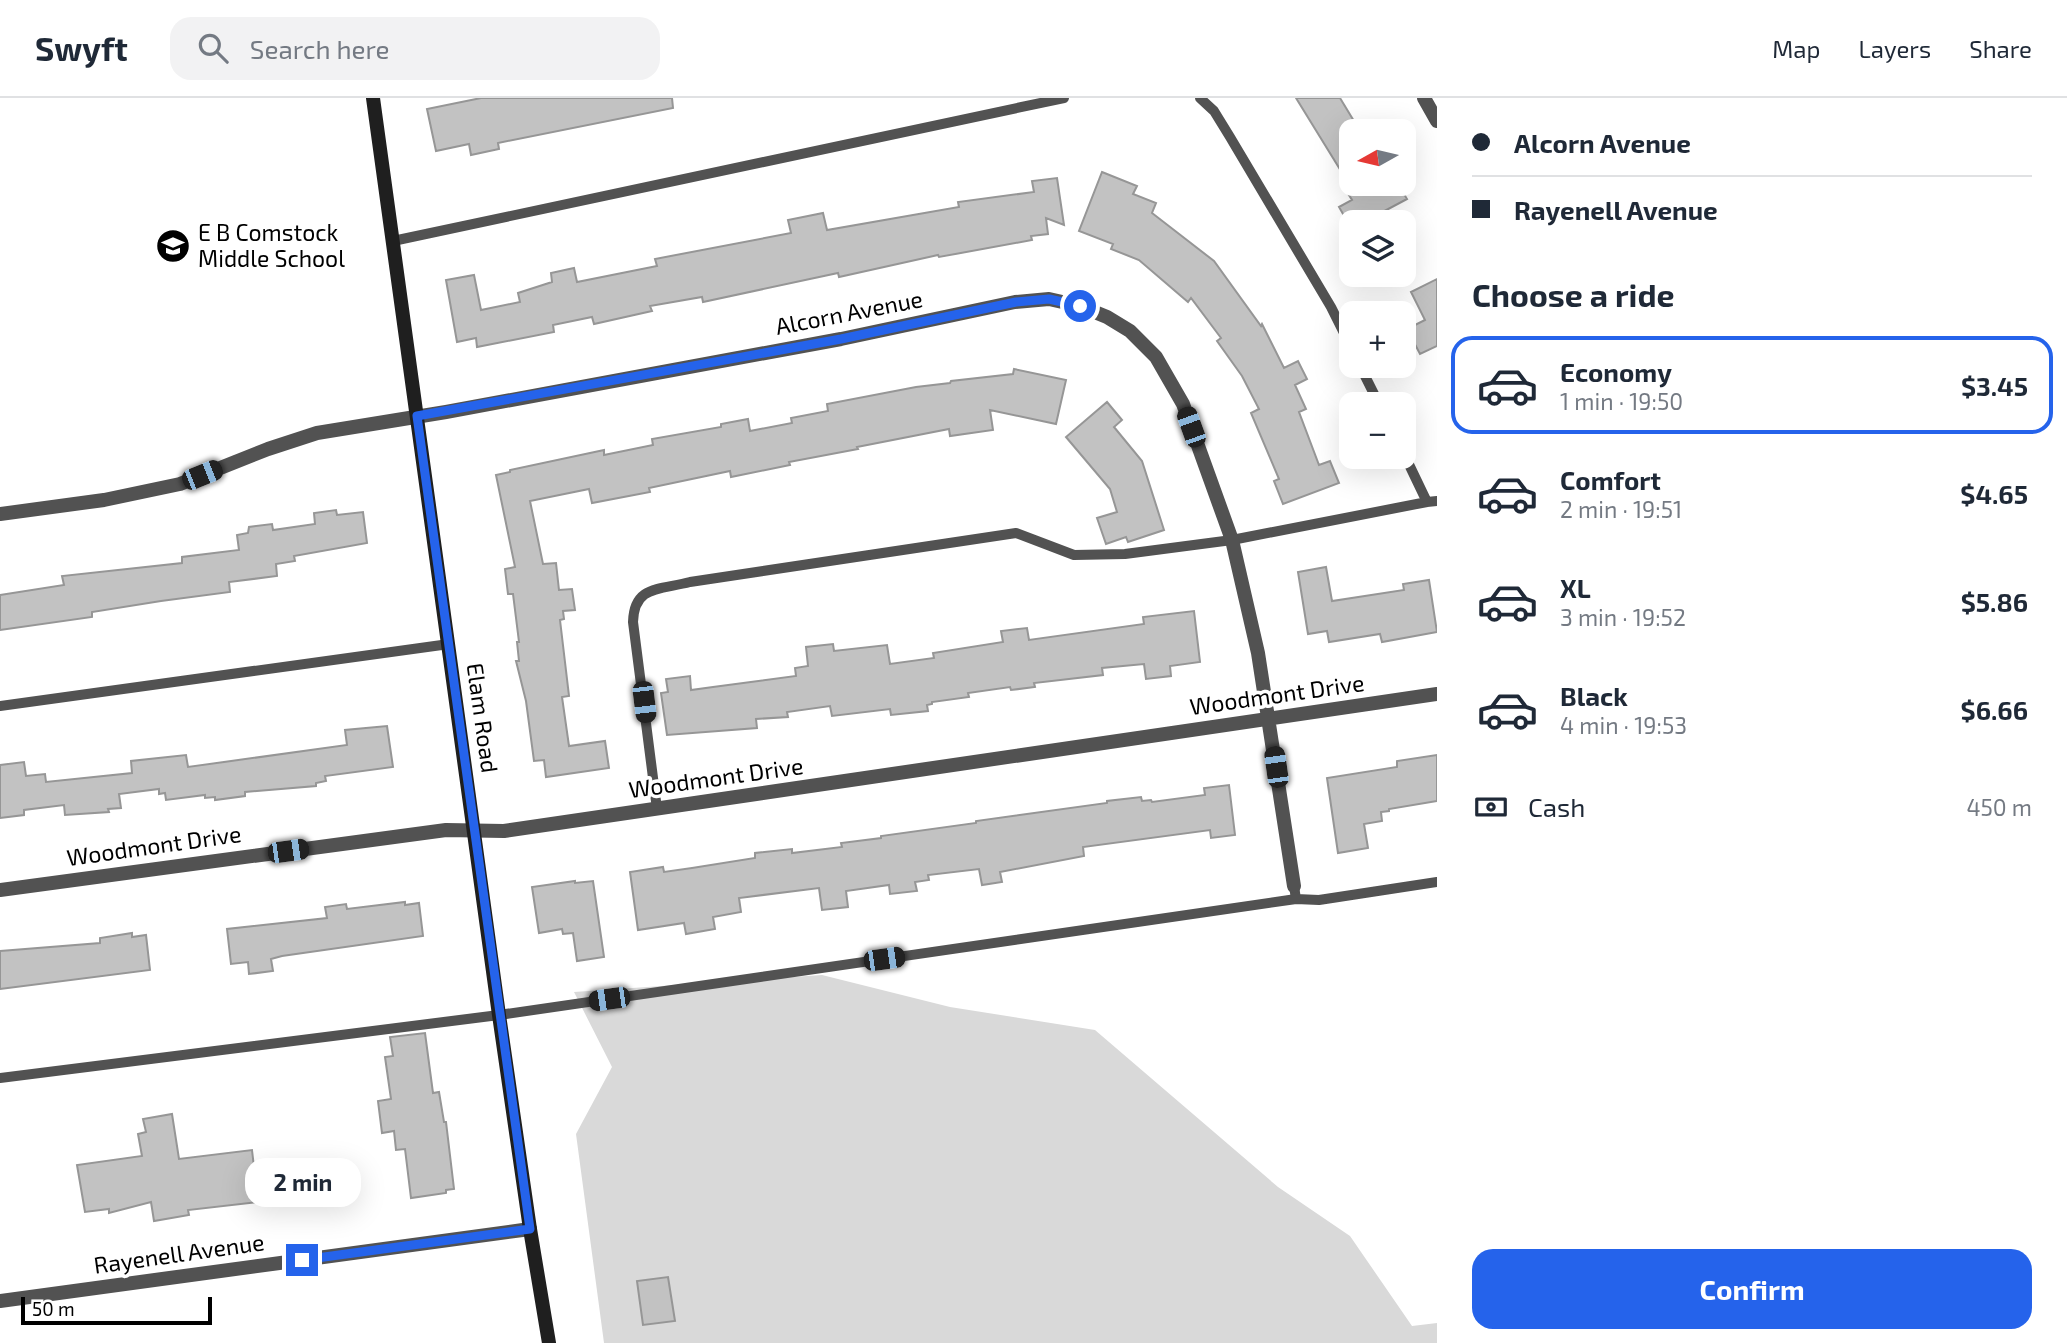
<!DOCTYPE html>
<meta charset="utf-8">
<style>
body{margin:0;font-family:"Exo 2",sans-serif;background:#f2f2f3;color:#1f2937;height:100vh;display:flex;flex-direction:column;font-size:26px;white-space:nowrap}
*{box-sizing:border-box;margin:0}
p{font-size:23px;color:#747a83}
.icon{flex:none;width:38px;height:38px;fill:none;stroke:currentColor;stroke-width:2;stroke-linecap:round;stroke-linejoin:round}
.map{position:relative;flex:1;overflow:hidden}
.details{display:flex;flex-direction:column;background:#fff;width:630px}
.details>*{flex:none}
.banner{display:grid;align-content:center;height:154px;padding:0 35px;background:#fff}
.needle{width:46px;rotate:262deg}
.fabs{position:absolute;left:1339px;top:21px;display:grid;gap:14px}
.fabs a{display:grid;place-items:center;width:77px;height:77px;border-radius:14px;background:#fff;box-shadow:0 7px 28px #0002;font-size:35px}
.scale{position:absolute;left:21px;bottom:18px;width:191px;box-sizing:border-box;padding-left:7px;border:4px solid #000;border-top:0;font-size:19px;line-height:24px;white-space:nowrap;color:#000;-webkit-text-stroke:5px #fff;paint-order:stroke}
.end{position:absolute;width:32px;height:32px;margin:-16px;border:9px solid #2563eb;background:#fff;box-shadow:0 0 0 4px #fff}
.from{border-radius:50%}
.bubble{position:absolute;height:49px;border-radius:21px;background:#fff;box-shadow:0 7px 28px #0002;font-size:23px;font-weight:700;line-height:49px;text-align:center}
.car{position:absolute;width:21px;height:42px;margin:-21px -10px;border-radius:9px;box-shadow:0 0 5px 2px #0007;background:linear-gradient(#222 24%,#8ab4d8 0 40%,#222 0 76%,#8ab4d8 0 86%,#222 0)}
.banner b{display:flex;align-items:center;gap:24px;height:66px;font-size:26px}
.banner b+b{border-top:2px solid #e0e1e3}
.banner i{width:18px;height:18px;background:#1f2937}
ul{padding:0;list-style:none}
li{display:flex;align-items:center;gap:21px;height:98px;margin:0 14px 10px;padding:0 21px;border:4px solid transparent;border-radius:21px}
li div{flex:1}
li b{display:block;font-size:26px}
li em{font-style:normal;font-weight:700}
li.on{border-color:#2563eb}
li>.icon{width:63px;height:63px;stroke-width:1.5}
h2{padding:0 35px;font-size:32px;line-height:84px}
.pay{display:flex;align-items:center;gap:18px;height:77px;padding:0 35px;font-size:26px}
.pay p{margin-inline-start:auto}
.primary-button{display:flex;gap:14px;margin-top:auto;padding:14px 35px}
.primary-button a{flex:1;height:80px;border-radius:21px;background:#2563eb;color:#fff;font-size:28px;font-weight:700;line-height:80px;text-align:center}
header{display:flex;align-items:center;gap:42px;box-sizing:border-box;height:98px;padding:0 35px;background:#fff;border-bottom:2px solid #e0e1e3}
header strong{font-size:33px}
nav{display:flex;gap:38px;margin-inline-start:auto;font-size:24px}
.search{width:490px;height:63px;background:#f2f2f3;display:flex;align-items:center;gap:18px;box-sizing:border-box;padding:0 24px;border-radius:21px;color:#747a83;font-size:26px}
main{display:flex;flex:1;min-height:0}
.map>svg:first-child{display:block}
.green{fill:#d9d9d9}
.building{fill:#c2c2c2;stroke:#969696;stroke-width:2}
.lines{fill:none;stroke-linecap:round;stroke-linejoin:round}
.lane{stroke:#525252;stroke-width:10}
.street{stroke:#525252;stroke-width:14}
.secondary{stroke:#1f1f1f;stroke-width:14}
.route{stroke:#2563eb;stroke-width:9}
.labels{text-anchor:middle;stroke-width:7;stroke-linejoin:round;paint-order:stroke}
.poi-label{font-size:23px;fill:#000;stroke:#fff;text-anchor:start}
.street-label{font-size:23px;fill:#000;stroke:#fff}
</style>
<header>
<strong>Swyft</strong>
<div class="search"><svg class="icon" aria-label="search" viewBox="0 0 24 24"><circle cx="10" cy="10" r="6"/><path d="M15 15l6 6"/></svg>Search here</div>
<nav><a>Map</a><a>Layers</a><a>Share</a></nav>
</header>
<main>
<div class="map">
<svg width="1437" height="1245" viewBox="0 0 1437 1245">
<rect width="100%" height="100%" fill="#fff"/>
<path class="green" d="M822 877 950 909 1095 932 1278 1089 1350 1138 1412 1228 1437 1225V1245H604L576 1036 612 969 574 894Z"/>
<path class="building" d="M481 0H672L673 10 498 45 499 51 471 57 469 46 436 53 427 11Z
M1296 0H1340L1360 33H1351V86H1398L1407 101 1364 124H1351V130L1339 109 1352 102 1342 86H1349Z
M1102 74 1137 88 1133 96 1156 105 1152 115 1214 163 1261 228 1262 226 1284 270 1298 263 1307 281 1295 287 1306 311 1299 314 1319 367 1330 363 1339 385 1283 406 1274 383 1279 381 1251 315 1259 311 1242 278 1217 243 1221 240 1191 200 1188 204 1139 162 1111 151 1113 146 1079 133Z
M1057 80 1064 127 1046 120 1048 136 1031 138 1032 142 939 159 938 157 839 179 838 175 703 204 702 199 650 208 652 213 594 226 592 219 553 227 554 234 477 249 476 240 457 244 446 182 474 177 481 212 520 204 518 195 552 184 551 175 574 170 577 184 657 168 655 161 791 135 788 122 823 115 827 132 959 109 958 104 1034 94 1032 83Z
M1437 181V248L1420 256 1407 231 1425 222 1411 194Z
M1014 271 1066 282 1056 326 990 312 993 332 950 338 949 331 857 349 858 351 789 364 790 367 731 379 730 373 649 390 650 394 592 405 589 391 530 403 543 466 556 465 559 492 572 491 575 512 563 513 564 521 560 522 569 598 562 599 569 648 605 643 609 670 546 679 544 662 534 663 526 603 516 563H519L517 544H519L513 496H508L505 471 515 469 496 377 510 374V372L604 352V357L653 347 652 341 721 329V326L748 321 750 333 792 325 791 320 828 313 827 306 916 289 950 285 951 283 1013 276Z
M1107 304 1122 322 1114 329 1142 363 1164 432 1128 444 1126 439 1106 446 1097 420 1117 414 1110 391 1066 339Z
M336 412 337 417 363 414 367 445 294 458 295 463 276 466 277 478 229 484 230 494 161 503 92 514V519L0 532V497L64 487 62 478 182 465V459L239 452 237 437 248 435 249 429 272 426 273 432 315 426 314 415Z
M1326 469 1332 503 1404 492 1403 486 1429 482 1437 534 1382 544 1380 536 1329 544 1327 533 1308 536 1298 474Z
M1194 513 1200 564 1170 568 1171 578 1146 581 1144 566 1102 570 1103 577 1034 585 1035 589 1011 592 1010 589 968 595 969 599 932 604V606L927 607 928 613 891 617 890 611 832 618 830 608 787 614 788 619 756 621 757 630 667 637 661 595 668 594 666 581 690 578 691 592 713 589 796 578 795 570 808 568 806 549 833 546 834 553 887 547 890 566 934 560 933 555 1003 544 1001 533 1027 530 1029 542 1144 526 1143 519Z
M387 628 393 669 325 678 326 683 316 685V688L245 694V698L215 702V699L205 700V697L166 702 165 695 159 696V691L119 696 121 710 108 711 109 714 65 717 64 707 24 712V717L0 720V667L24 664 26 678 45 676 46 684 132 675 131 663 186 657 188 669 347 647 345 632Z
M1437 657V703L1389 711V713L1381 714 1382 723 1364 726 1368 750 1338 755 1327 680 1397 669V663Z
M1229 687 1235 737 1211 740 1210 732 1083 749 1084 758 1000 774 1002 784 982 787 979 771 928 777 929 782 915 784 917 793 890 796 889 787 846 793 848 809 822 812 819 790 739 800 741 814 713 819 715 831 686 836 684 825 638 832 630 774 663 769 664 774 692 770 755 760V755L792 751V755L842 749 841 745 881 740V738L976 725V723L1107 705V703L1141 699 1142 703 1151 702 1152 704 1205 697 1204 690Z
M575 783V785L593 783 604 859 577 863 573 835 563 836 562 831 539 835 532 789Z
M405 804V807L419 805 423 838 282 858 271 861 273 873 249 876 248 864 231 866 227 831 327 820 325 809 346 806 347 811Z
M132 835V839L146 837 150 872 0 891V853L100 845V840Z
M425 935 433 995 439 994 444 1024H446L454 1091 446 1092V1095L411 1100 405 1051 396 1052 394 1033 382 1035 378 1003 391 1001 385 959 393 958 390 939Z
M172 1016 179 1061 252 1052 258 1104 188 1112 189 1117 154 1123 151 1104 109 1115V1111L85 1114 77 1067 142 1058 138 1036 146 1034 143 1021Z
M668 1179 675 1223 643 1227 637 1183Z"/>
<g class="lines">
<path class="lane" d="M1200 0 1214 13 1230 39 1331 209 1351 249
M393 143 1064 0
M1360 268 1379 306
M1404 356 1427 404 1437 403
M0 608 449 546
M657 711 633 524C634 487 660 492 690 484L1016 435 1074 457 1125 456 1232 442 1427 404
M1296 801 1319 802 1437 784
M0 980 499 917 1296 801 1294 788"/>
<path class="street" d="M1424 0 1437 23
M0 416 104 402 180 386 268 351 317 335 446 314 841 241 1015 204 1049 201 1080 208 1107 219 1130 233 1156 259 1183 306 1232 442 1258 555 1294 788
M0 792 446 732 504 733 1437 596
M0 1203 530 1131"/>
<path class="secondary" d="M373 0 499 917 530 1131 549 1245"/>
</g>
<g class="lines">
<path class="route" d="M302 1162 530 1131 417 318 841 241 1016 204 1049 201 1080 208"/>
</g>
<defs>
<g id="school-disc" transform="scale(1.75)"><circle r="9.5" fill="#000" stroke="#fff"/><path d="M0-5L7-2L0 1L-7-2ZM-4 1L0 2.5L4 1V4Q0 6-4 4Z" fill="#fff"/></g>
</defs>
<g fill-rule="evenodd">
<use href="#school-disc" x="173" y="148"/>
</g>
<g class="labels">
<g class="poi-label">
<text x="198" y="143">E B Comstock<tspan x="198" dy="26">Middle School</tspan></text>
</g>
<g class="street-label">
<text transform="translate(849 215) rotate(-11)" y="8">Alcorn Avenue</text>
<text transform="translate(1277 597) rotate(-8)" y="8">Woodmont Drive</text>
<text transform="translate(482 620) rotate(82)" y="8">Elam Road</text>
<text transform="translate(716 680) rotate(-8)" y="8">Woodmont Drive</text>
<text transform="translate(154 748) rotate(-8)" y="8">Woodmont Drive</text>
<text transform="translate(179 1156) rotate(-8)" y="8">Rayenell Avenue</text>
</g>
</g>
</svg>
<div class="fabs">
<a><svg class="needle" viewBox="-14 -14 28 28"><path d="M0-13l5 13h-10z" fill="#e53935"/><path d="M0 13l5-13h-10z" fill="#747a83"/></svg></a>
<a><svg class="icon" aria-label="layers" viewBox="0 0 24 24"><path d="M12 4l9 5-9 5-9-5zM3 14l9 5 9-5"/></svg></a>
<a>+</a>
<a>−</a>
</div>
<div class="scale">50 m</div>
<i class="end from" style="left:1080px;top:208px"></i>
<i class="end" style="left:302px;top:1162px"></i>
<div class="bubble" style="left:245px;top:1060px;width:116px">2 min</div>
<i class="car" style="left:1191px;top:329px;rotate:340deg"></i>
<i class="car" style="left:202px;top:377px;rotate:68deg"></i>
<i class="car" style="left:644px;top:604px;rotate:173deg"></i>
<i class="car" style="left:1276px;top:669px;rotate:352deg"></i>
<i class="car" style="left:288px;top:753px;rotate:82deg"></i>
<i class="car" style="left:884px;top:861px;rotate:82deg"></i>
<i class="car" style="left:609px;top:901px;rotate:262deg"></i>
</div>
<section class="details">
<div class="banner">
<b><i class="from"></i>Alcorn Avenue</b>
<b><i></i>Rayenell Avenue</b>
</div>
<h2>Choose a ride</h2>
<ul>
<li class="on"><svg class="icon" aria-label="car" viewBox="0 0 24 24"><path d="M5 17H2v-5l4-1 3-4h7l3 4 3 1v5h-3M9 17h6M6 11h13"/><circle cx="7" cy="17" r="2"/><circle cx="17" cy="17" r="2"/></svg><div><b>Economy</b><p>1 min · 19:50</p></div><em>$3.45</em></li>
<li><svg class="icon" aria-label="car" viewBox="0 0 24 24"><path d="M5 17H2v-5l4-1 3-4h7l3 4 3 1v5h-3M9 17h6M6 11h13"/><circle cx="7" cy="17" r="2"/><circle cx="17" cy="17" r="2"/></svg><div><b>Comfort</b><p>2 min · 19:51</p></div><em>$4.65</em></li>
<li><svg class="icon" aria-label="car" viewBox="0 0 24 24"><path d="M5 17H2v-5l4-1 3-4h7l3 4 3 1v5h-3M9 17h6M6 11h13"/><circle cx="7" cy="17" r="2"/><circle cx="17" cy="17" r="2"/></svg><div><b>XL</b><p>3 min · 19:52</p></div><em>$5.86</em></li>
<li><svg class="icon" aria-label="car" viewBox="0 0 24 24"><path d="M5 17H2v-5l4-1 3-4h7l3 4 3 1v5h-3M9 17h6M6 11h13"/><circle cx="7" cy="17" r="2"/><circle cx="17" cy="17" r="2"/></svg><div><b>Black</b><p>4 min · 19:53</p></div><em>$6.66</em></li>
</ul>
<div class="pay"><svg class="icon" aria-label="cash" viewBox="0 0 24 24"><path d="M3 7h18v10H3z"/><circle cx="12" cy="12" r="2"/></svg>Cash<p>450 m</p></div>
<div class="primary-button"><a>Confirm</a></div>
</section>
</main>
